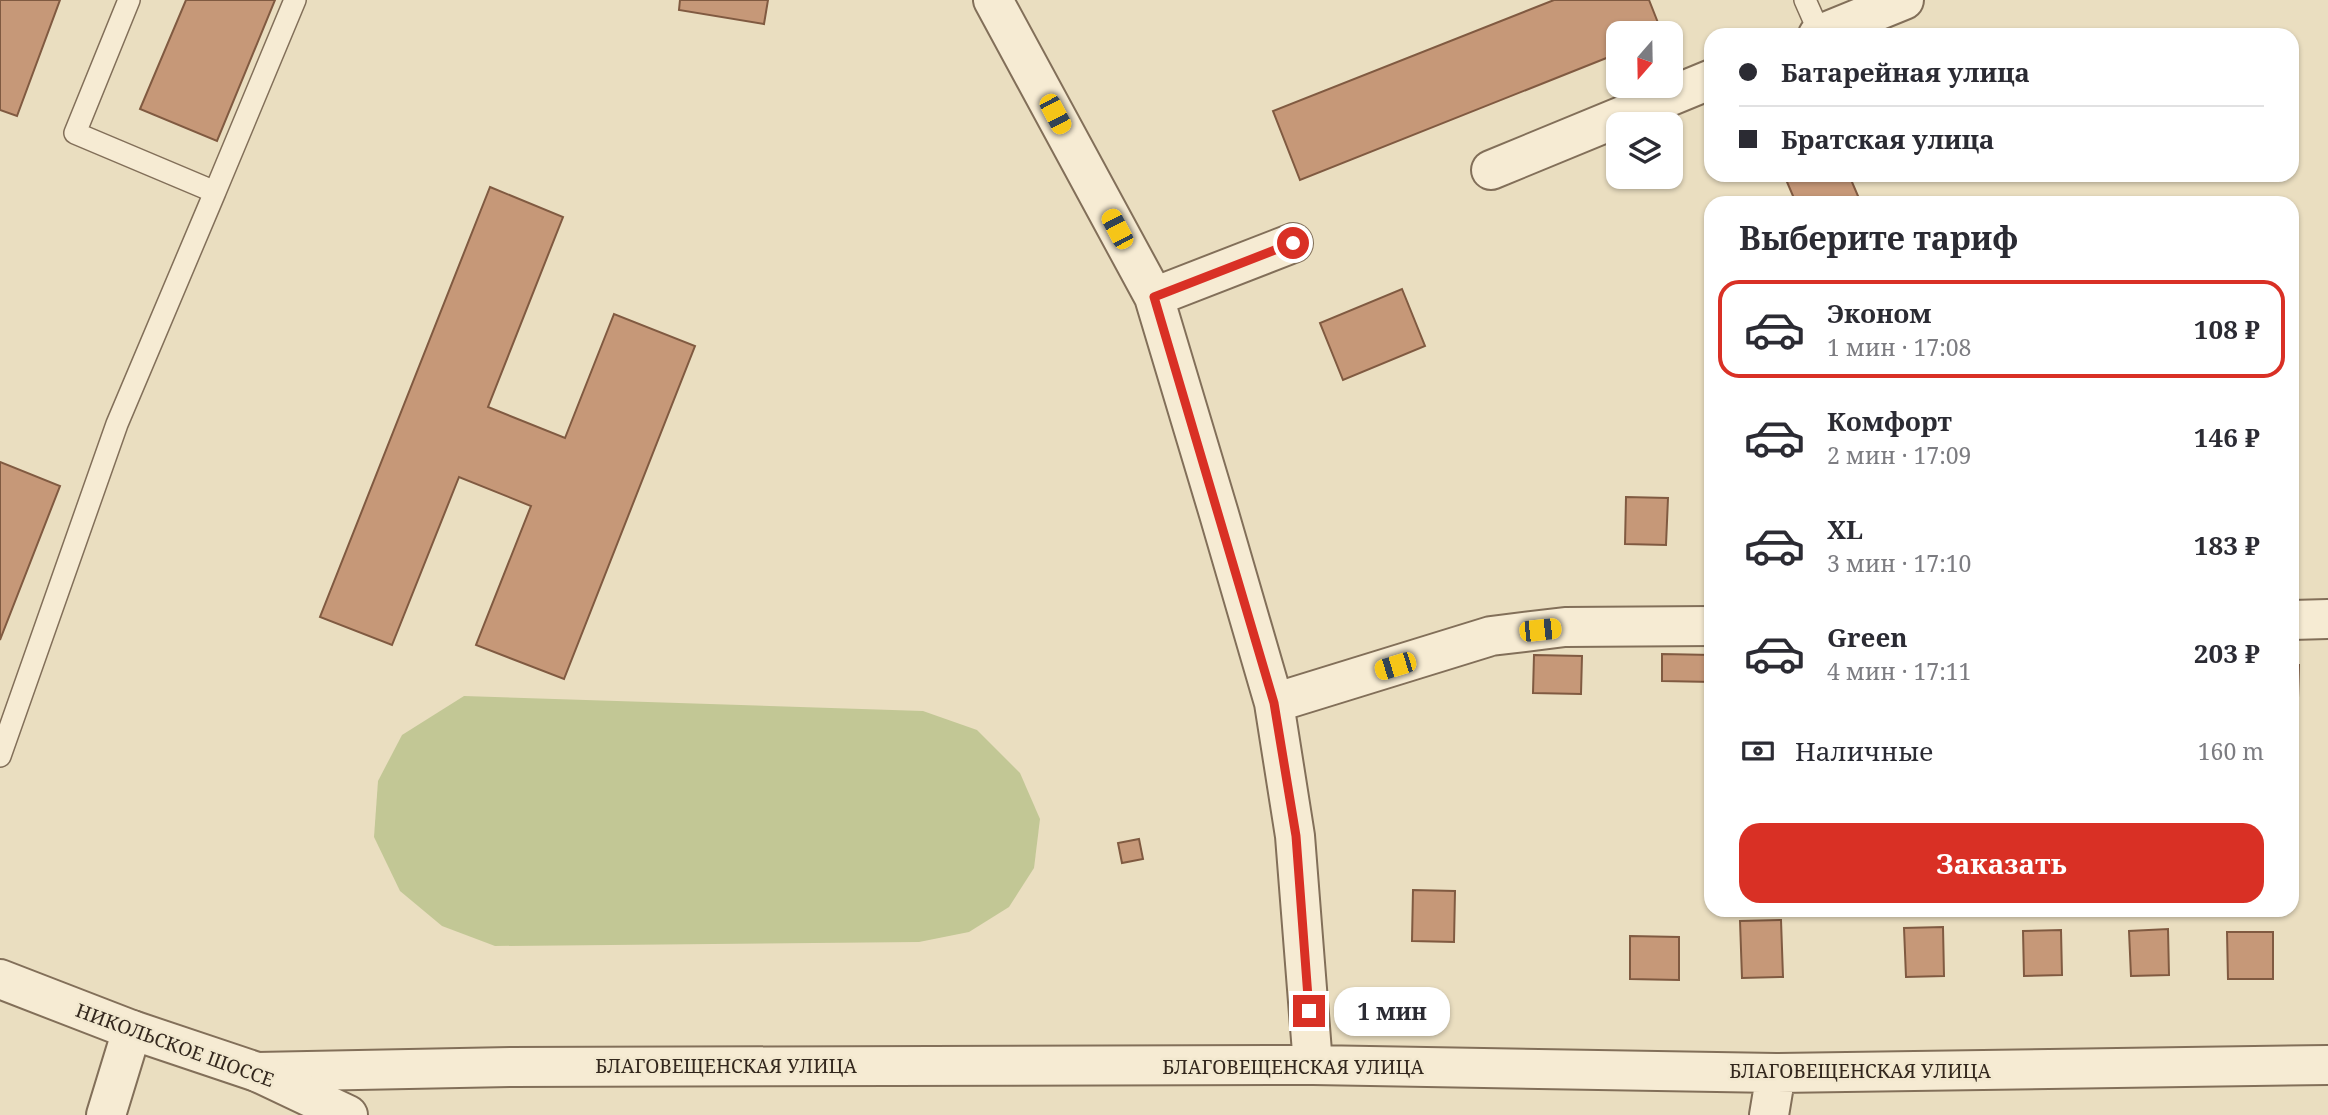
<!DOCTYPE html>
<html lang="ru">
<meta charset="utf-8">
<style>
body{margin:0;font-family:"Noto Serif",serif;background:#f7f7f7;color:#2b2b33;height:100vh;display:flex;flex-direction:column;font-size:26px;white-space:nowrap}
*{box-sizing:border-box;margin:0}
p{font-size:23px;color:#7c7c81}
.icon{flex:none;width:38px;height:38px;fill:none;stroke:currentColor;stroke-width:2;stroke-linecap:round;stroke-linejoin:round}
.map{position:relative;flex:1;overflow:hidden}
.panel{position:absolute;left:1704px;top:196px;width:595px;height:721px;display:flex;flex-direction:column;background:#fff;border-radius:21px;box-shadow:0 2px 5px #0004}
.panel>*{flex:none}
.guide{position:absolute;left:1704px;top:28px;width:595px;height:154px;border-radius:21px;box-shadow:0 2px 5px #0004;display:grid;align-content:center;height:154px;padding:0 35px;background:#fff}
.needle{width:46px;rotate:200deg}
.fabs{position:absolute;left:1606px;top:21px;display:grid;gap:14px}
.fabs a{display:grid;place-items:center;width:77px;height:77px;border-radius:14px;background:#fff;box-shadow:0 2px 5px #0004;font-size:35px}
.end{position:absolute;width:32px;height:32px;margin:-16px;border:9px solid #d93025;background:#fff;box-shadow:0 0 0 4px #fff}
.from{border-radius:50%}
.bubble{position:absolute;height:49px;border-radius:21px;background:#fff;box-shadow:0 2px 5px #0004;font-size:23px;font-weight:700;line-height:49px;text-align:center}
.car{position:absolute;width:21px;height:42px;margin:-21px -10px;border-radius:9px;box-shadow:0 0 5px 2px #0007;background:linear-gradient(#f5c518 24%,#345 0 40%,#f5c518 0 76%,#345 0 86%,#f5c518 0)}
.guide b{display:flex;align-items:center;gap:24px;height:66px;font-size:26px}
.guide b+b{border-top:2px solid #e1e1e2}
.guide i{width:18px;height:18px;background:#2b2b33}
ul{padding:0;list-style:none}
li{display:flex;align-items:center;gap:21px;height:98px;margin:0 14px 10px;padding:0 21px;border:4px solid transparent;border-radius:21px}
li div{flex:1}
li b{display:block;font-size:26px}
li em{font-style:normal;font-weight:700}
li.on{border-color:#d93025}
li>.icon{width:63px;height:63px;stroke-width:1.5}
h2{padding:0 35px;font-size:32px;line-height:84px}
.pay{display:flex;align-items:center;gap:18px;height:77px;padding:0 35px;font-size:26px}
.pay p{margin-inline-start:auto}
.action{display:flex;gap:14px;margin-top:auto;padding:14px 35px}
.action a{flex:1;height:80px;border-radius:21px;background:#d93025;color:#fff;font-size:28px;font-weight:700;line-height:80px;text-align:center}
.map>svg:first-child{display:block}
.green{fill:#c2c795}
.building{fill:#c69878;stroke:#805a41;stroke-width:2}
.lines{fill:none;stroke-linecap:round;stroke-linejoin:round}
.service-casing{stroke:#826f59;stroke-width:24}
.minor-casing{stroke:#826f59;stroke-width:42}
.tertiary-casing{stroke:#826f59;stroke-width:42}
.service{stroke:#f6ebd3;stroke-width:21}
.minor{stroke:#f6ebd3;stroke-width:38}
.tertiary{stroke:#f6ebd3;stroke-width:38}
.route{stroke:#d93025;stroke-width:9}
.labels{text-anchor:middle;stroke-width:5;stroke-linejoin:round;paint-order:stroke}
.street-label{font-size:19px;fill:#33271d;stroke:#f2e8cf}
</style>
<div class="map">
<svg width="2328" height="1115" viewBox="0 0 2328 1115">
<rect width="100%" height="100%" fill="#eadec0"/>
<path class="green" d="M464 696 923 711 977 730 1020 773 1040 819 1034 868 1009 907 969 932 919 942 495 946 442 926 400 891 374 837 378 781 402 735Z"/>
<path class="building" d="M0 0H60L17 116 0 110Z
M186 0H275L217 141 140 109Z
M680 0H768L764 24 679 10Z
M1554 0H1649L1662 33H1619V53L1300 180 1273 111Z
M1784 175H1849L1861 203H1796Z
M490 187 563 217 488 407 565 438 614 314 695 346 564 679 476 645 531 506 459 477 392 645 320 617Z
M1402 289 1425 346 1343 380 1320 323Z
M0 462 60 486 0 640Z
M1626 497 1668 498 1666 545 1625 544Z
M1662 654 1712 655V682L1662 681Z
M1534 655 1582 656 1581 694 1533 693Z
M2292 665H2299L2298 698H2292Z
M1139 839 1143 859 1122 863 1118 843Z
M1413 890 1455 891 1454 942 1412 941Z
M1781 920 1783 977 1742 978 1740 921Z
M1943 927 1944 976 1906 977 1904 928Z
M2168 929 2169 975 2131 976 2129 931Z
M2061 930 2062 975 2024 976 2023 931Z
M2227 932H2273V979H2228Z
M1630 936 1679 937V980L1630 979Z"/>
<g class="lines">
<g class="service-casing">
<path id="service" d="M1805 0 1820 34
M215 192 295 0
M0 756 117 424 215 192 75 133 129 0"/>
</g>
<g class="minor-casing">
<path id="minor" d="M993 0 1154 297 1219 514 1274 703 1295 836 1313 1065
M1818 35 1904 0
M1491 170 1712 79
M1154 297 1293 243
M2292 620 2328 619
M1274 703 1491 636 1565 627 1712 626
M257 1072 511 1067 1313 1065 1776 1073 2328 1065
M106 1115 132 1030
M1769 1115 1776 1073"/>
</g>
<g class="tertiary-casing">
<path id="tertiary" d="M0 979 132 1030 257 1072 348 1115"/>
</g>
<use href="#service" class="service"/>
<use href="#minor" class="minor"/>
<use href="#tertiary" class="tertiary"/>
</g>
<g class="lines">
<path class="route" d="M1293 243 1154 297 1274 703 1296 836 1309 1011"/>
</g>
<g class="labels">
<g class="street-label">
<text transform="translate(175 1045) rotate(20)" y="7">НИКОЛЬСКОЕ ШОССЕ</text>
<text x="726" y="1073">БЛАГОВЕЩЕНСКАЯ УЛИЦА</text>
<text x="1293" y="1074">БЛАГОВЕЩЕНСКАЯ УЛИЦА</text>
<text x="1860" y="1078">БЛАГОВЕЩЕНСКАЯ УЛИЦА</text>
</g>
</g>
</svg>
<div class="fabs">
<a><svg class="needle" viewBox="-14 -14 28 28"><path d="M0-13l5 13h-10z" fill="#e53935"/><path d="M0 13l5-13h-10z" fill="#7c7c81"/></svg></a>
<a><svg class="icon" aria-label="layers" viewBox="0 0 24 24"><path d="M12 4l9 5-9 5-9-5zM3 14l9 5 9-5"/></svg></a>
</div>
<i class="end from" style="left:1293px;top:243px"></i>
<i class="end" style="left:1309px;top:1011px"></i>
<div class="bubble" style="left:1334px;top:987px;width:116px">1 мин</div>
<i class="car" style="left:1055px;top:114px;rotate:152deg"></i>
<i class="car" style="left:1117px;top:229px;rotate:332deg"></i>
<i class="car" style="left:1540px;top:630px;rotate:84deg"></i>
<i class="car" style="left:1395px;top:666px;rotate:253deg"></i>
<div class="guide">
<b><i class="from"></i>Батарейная улица</b>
<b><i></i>Братская улица</b>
</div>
<section class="panel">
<h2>Выберите тариф</h2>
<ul>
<li class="on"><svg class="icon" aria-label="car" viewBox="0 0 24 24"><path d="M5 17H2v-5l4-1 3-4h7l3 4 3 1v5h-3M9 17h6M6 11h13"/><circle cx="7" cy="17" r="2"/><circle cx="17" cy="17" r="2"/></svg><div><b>Эконом</b><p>1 мин · 17:08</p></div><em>108 ₽</em></li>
<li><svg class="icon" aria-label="car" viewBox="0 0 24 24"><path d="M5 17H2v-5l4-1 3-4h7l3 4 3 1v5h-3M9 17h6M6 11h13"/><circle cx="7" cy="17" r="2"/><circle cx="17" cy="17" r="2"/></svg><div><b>Комфорт</b><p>2 мин · 17:09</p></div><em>146 ₽</em></li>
<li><svg class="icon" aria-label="car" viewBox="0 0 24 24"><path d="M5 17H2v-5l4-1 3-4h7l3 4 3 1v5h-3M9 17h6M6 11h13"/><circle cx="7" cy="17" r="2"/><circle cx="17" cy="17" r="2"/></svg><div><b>XL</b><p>3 мин · 17:10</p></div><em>183 ₽</em></li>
<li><svg class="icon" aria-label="car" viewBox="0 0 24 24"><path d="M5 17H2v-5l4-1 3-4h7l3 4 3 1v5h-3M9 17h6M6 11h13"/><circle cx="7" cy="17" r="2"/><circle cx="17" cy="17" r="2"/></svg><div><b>Green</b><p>4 мин · 17:11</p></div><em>203 ₽</em></li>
</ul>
<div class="pay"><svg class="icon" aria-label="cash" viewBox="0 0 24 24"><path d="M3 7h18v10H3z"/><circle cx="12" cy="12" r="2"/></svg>Наличные<p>160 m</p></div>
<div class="action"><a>Заказать</a></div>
</section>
</div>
